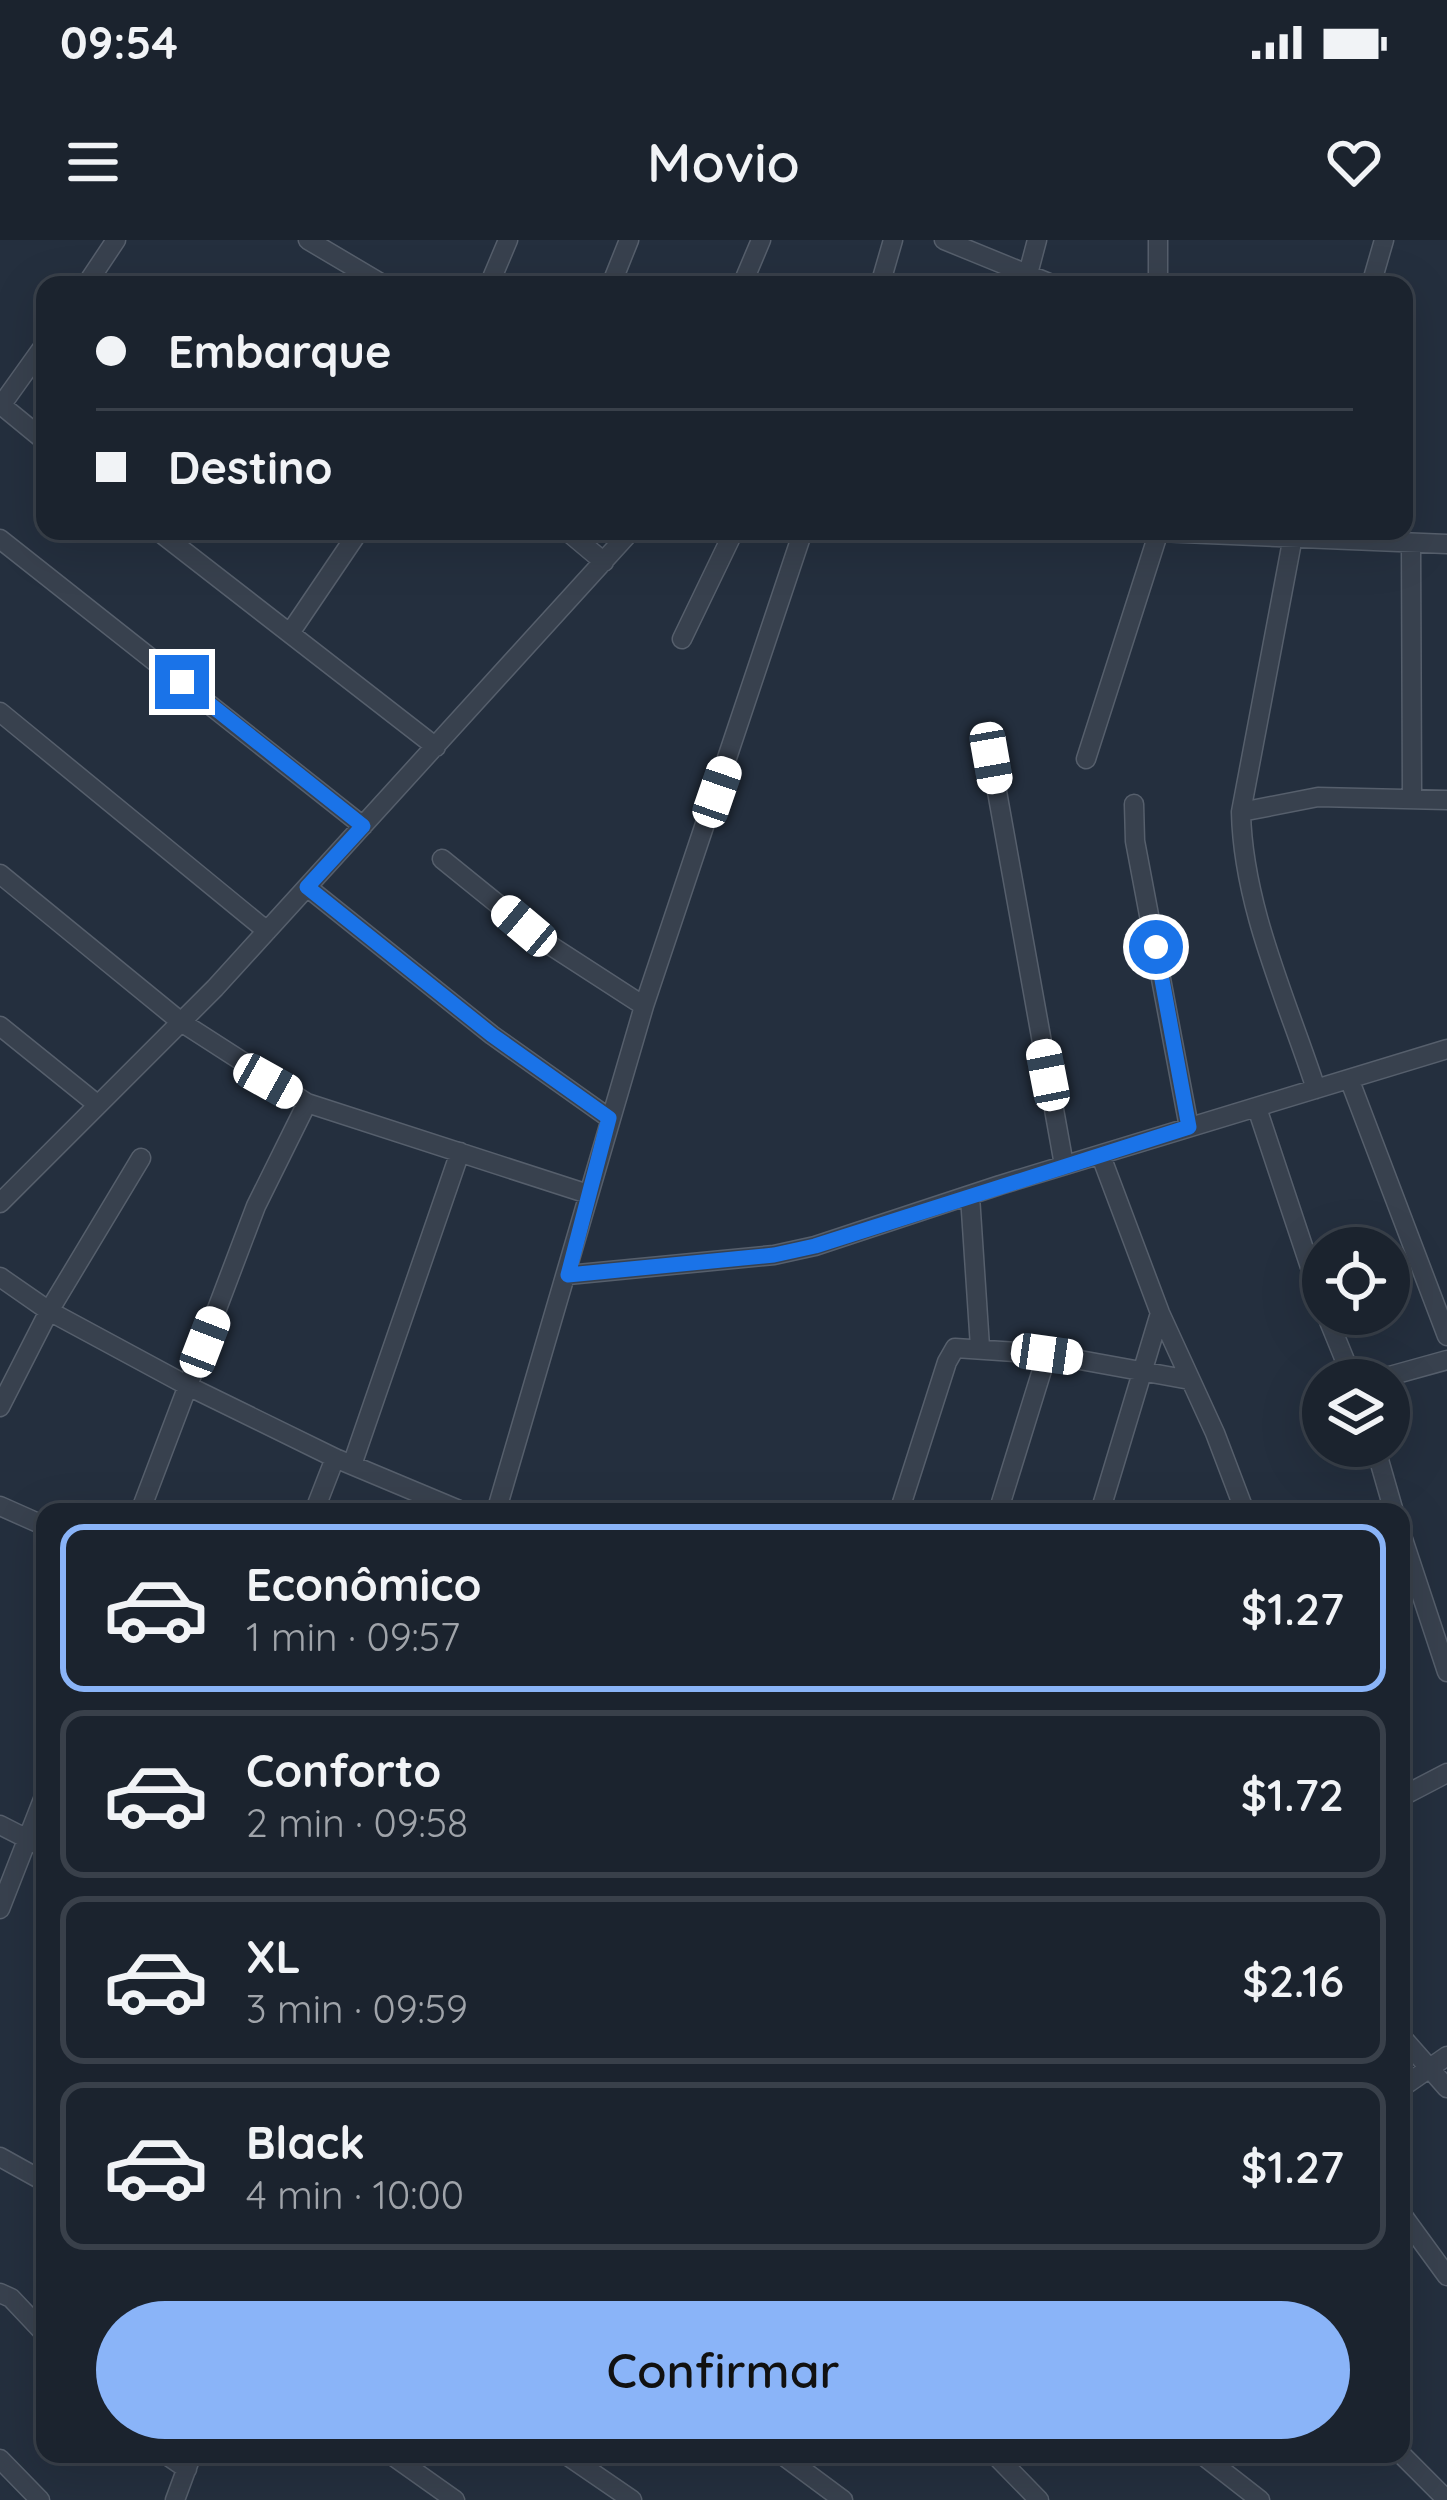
<!DOCTYPE html>
<html lang="pt">
<meta charset="utf-8">
<style>
body{margin:0;font-family:Quicksand,sans-serif;background:#282f3a;color:#f1f3f6;height:100vh;display:flex;flex-direction:column;font-size:45px;white-space:nowrap}
*{box-sizing:border-box;margin:0}
p{font-size:39px;color:#a0a4aa}
.icon{flex:none;width:66px;height:66px;fill:none;stroke:currentColor;stroke-width:2;stroke-linecap:round;stroke-linejoin:round}
.map{position:relative;flex:1;overflow:hidden}
.side{position:absolute;left:36px;top:1263px;width:1374px;height:960px;display:flex;flex-direction:column;background:#1b232e;border-radius:24px;box-shadow:0 12px 48px #0002,0 0 0 3px #39404a}
.side>*{flex:none}
.banner{position:absolute;left:36px;top:36px;width:1377px;height:264px;border-radius:24px;box-shadow:0 12px 48px #0002,0 0 0 3px #39404a;display:grid;align-content:center;height:264px;padding:0 60px;background:#1b232e}
.controls{position:absolute;left:1302px;top:987px;display:grid;gap:24px}
.controls a{display:grid;place-items:center;width:108px;height:108px;border-radius:50%;background:#1b232e;box-shadow:0 12px 48px #0002,0 0 0 3px #39404a;font-size:60px}
.end{position:absolute;width:54px;height:54px;margin:-27px;border:15px solid #1a73e8;background:#fff;box-shadow:0 0 0 6px #fff}
.from{border-radius:50%}
.car{position:absolute;width:36px;height:72px;margin:-36px -18px;border-radius:15px;box-shadow:0 0 9px 3px #0007;background:linear-gradient(#fff 24%,#345 0 40%,#fff 0 76%,#345 0 86%,#fff 0)}
.banner b{display:flex;align-items:center;gap:42px;height:114px;font-size:45px}
.banner b+b{border-top:3px solid #39404a}
.banner i{width:30px;height:30px;background:#f1f3f6}
ul{padding:21px 0 0;list-style:none}
li{display:flex;align-items:center;gap:36px;height:168px;margin:0 24px 18px;padding:0 36px;border:6px solid #39404a;border-radius:24px}
li div{flex:1}
li b{display:block;font-size:45px}
li em{font-style:normal;font-weight:600}
li.on{border-color:#8ab4f8}
li>.icon{width:108px;height:108px;stroke-width:1.5}
.action{display:flex;gap:24px;margin-top:auto;padding:24px 60px}
.action a{flex:1;height:138px;border-radius:72px;background:#8ab4f8;color:#111;font-size:48px;font-weight:600;line-height:138px;text-align:center}
.status{display:flex;justify-content:space-between;align-items:center;height:84px;padding:0 60px;background:#1b232e;direction:ltr}
.status svg{height:33px;fill:currentColor}
header{display:flex;justify-content:space-between;align-items:center;height:156px;padding:0 60px;background:#1b232e;font-size:54px;font-weight:600}
.map>svg:first-child{display:block}
.lines{fill:none;stroke-linecap:round;stroke-linejoin:round}
.street-casing{stroke:#565f6c;stroke-width:21}
.street{stroke:#38414e;stroke-width:18}
.route{stroke:#1a73e8;stroke-width:15}
</style>
<div class="status"><b>09:54</b><svg viewBox="0 0 49 12"><path d="M0 12V9h3v3zM5 12V6h3v6zM10 12V3h3v9zM15 12V0h3v12zM26 1h20v11H26zM47 4h2v5h-2z"/></svg></div>
<header><svg class="icon" aria-label="menu" viewBox="0 0 24 24"><path d="M4 6h16M4 12h16M4 18h16"/></svg>Movio<svg class="icon" aria-label="heart" viewBox="0 0 24 24"><path d="M12 20l-8-8c-3-5 5-10 8-4 3-6 11-1 8 4z"/></svg></header>
<div class="map">
<svg width="1447" height="2260" viewBox="0 0 1447 2260">
<rect width="100%" height="100%" fill="#242f3e"/>
<g class="lines">
<g class="street-casing">
<path id="street" d="M308 0 384 45
M944 0 1054 45
M1158 0V45
M1028 34 1037 0
M86 45 116 0
M489 45 508 0
M611 45 629 0
M742 45 761 0
M880 45 893 0
M1371 45 1384 0
M1 165 45 201
M0 167 45 104
M158 291 436 507
M567 291 604 322
M1294 291 1241 572C1243 667 1287 760 1316 849
M1159 292 1447 304
M0 299 363 586
M1411 304 1412 558
M290 393 359 291
M682 399 734 291
M0 472 267 691
M991 518 1064 925
M1086 519 1159 291
M1134 564 1135 601 1189 887
M1241 572 1318 557 1447 560
M442 619 542 700 644 766
M0 634 181 782 307 863 588 954
M307 647 492 795 609 878
M0 786 98 865
M1350 841 1447 1096
M1257 868 1323 1066
M1101 916 1160 1073 1215 1193 1245 1272
M970 956 980 1107
M0 963 215 748 631 291
M568 1035 774 1015 815 1006 1000 945 1447 809
M0 1037 49 1071 188 1146 335 1218 464 1272
M1326 1074 1353 1140
M1375 1140 1447 1120
M0 1167 49 1071 141 918
M1375 1206 1394 1272
M352 1225 460 912
M0 1266 45 1286
M140 1272 256 966 307 863
M314 1272 335 1218
M496 1272 644 766 803 291
M899 1272 947 1122 955 1108 1047 1114 1190 1140
M998 1272 1047 1114
M1100 1272 1160 1073
M1401 1293 1447 1432
M1401 1557 1447 1533
M0 1585 45 1608
M0 1669 45 1554
M1401 1796 1447 1848
M1401 1848 1447 1816
M0 1917 45 1942
M1401 1973 1447 2036
M0 2053 11 2058 45 2094
M165 2214 187 2229
M390 2214 455 2260
M565 2214 632 2260
M781 2214 843 2260
M994 2214 1039 2260
M1201 2214 1260 2260
M1401 2214 1447 2260
M0 2219 40 2260
M175 2260 192 2214"/>
</g>
<use href="#street" class="street"/>
</g>
<g class="lines">
<path class="route" d="M182 442 363 586 307 647 492 795 609 878 568 1035 774 1015 815 1006 1189 887 1156 707"/>
</g>
</svg>
<div class="controls">
<a><svg class="icon" aria-label="locate" viewBox="0 0 24 24"><circle cx="12" cy="12" r="6"/><path d="M12 2v4M12 18v4M2 12h4M18 12h4"/></svg></a>
<a><svg class="icon" aria-label="layers" viewBox="0 0 24 24"><path d="M12 4l9 5-9 5-9-5zM3 14l9 5 9-5"/></svg></a>
</div>
<i class="end from" style="left:1156px;top:707px"></i>
<i class="end" style="left:182px;top:442px"></i>
<i class="car" style="left:991px;top:518px;rotate:170deg"></i>
<i class="car" style="left:717px;top:552px;rotate:19deg"></i>
<i class="car" style="left:524px;top:686px;rotate:310deg"></i>
<i class="car" style="left:1048px;top:835px;rotate:349deg"></i>
<i class="car" style="left:268px;top:841px;rotate:119deg"></i>
<i class="car" style="left:205px;top:1102px;rotate:21deg"></i>
<i class="car" style="left:1047px;top:1114px;rotate:98deg"></i>
<div class="banner">
<b><i class="from"></i>Embarque</b>
<b><i></i>Destino</b>
</div>
<section class="side">
<ul>
<li class="on"><svg class="icon" aria-label="car" viewBox="0 0 24 24"><path d="M5 17H2v-5l4-1 3-4h7l3 4 3 1v5h-3M9 17h6M6 11h13"/><circle cx="7" cy="17" r="2"/><circle cx="17" cy="17" r="2"/></svg><div><b>Econômico</b><p>1 min · 09:57</p></div><em>$1.27</em></li>
<li><svg class="icon" aria-label="car" viewBox="0 0 24 24"><path d="M5 17H2v-5l4-1 3-4h7l3 4 3 1v5h-3M9 17h6M6 11h13"/><circle cx="7" cy="17" r="2"/><circle cx="17" cy="17" r="2"/></svg><div><b>Conforto</b><p>2 min · 09:58</p></div><em>$1.72</em></li>
<li><svg class="icon" aria-label="car" viewBox="0 0 24 24"><path d="M5 17H2v-5l4-1 3-4h7l3 4 3 1v5h-3M9 17h6M6 11h13"/><circle cx="7" cy="17" r="2"/><circle cx="17" cy="17" r="2"/></svg><div><b>XL</b><p>3 min · 09:59</p></div><em>$2.16</em></li>
<li><svg class="icon" aria-label="car" viewBox="0 0 24 24"><path d="M5 17H2v-5l4-1 3-4h7l3 4 3 1v5h-3M9 17h6M6 11h13"/><circle cx="7" cy="17" r="2"/><circle cx="17" cy="17" r="2"/></svg><div><b>Black</b><p>4 min · 10:00</p></div><em>$1.27</em></li>
</ul>
<div class="action"><a>Confirmar</a></div>
</section>
</div>
